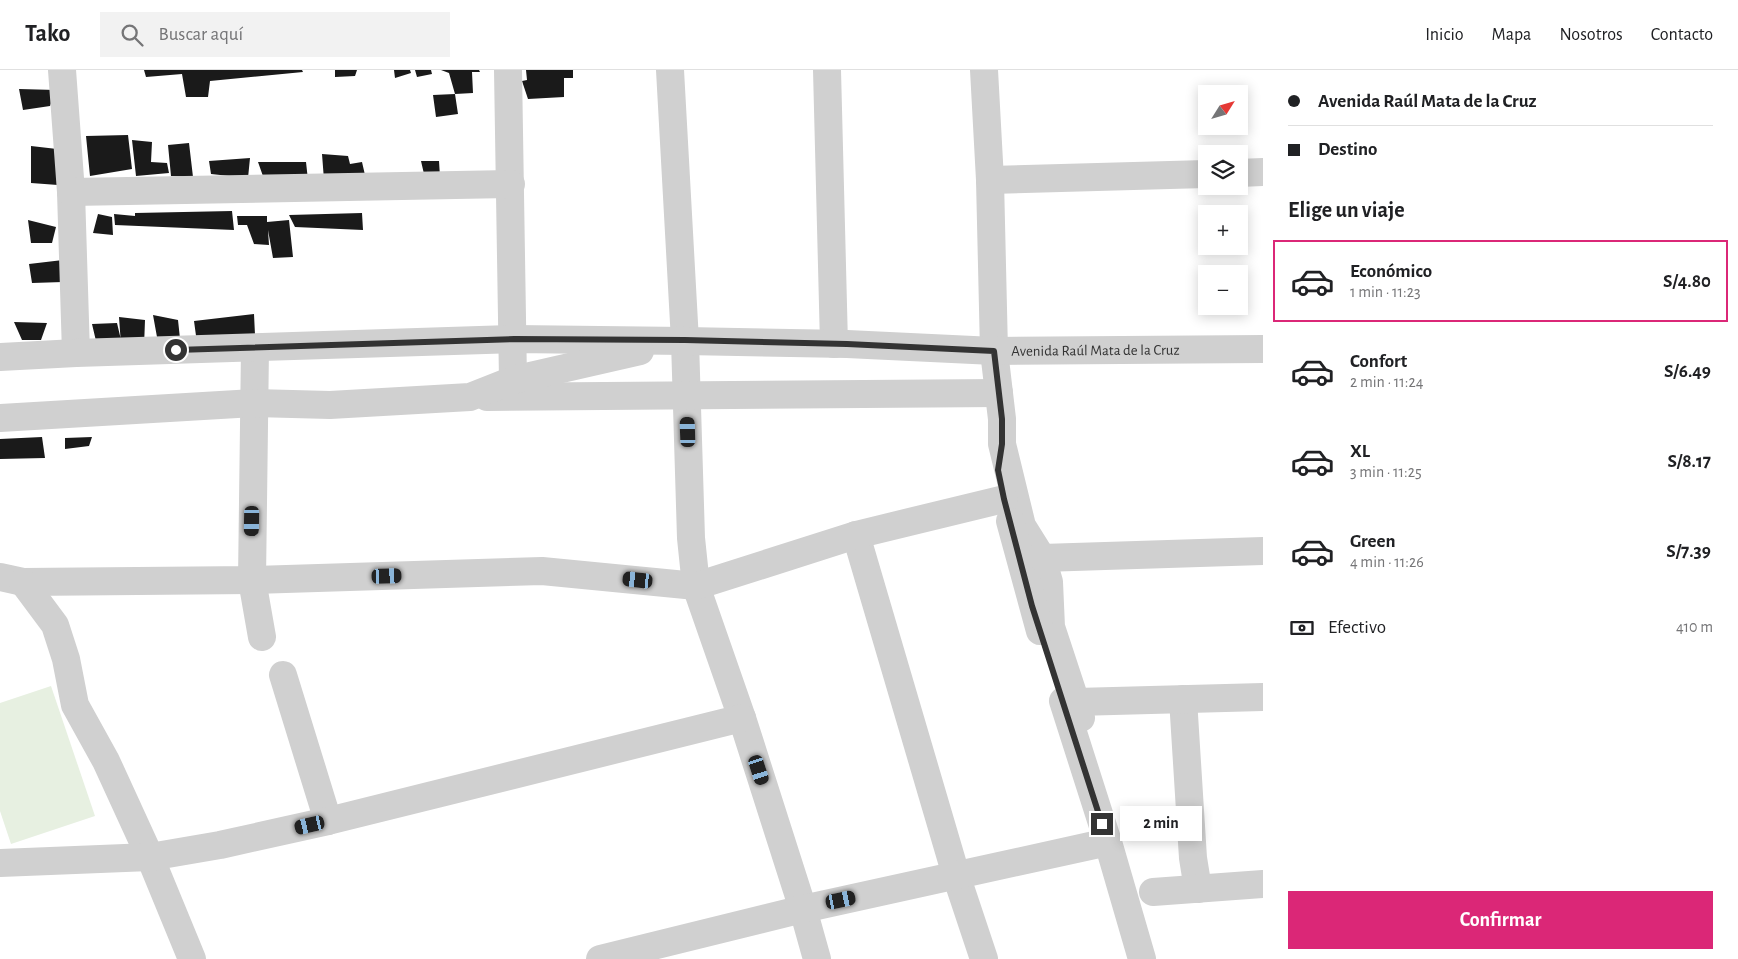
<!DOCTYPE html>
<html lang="es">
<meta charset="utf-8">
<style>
body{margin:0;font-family:"Alegreya Sans",sans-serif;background:#f2f2f2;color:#202124;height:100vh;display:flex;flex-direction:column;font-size:19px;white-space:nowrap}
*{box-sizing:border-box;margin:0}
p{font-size:16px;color:#757577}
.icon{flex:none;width:28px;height:28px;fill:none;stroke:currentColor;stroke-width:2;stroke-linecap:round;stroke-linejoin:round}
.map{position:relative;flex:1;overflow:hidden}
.sheet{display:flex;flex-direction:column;background:#fff;width:475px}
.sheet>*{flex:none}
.top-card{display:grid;align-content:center;height:110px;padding:0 25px;background:#fff}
.needle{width:32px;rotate:53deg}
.buttons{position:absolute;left:1198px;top:15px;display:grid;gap:10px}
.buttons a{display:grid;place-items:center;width:50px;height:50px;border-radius:0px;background:#fff;box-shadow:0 2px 12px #0003;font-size:25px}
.end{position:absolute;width:22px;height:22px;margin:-11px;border:6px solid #333;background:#fff;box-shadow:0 0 0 2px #fff}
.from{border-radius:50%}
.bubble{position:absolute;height:35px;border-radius:0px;background:#fff;box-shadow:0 2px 12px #0003;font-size:16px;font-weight:700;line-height:35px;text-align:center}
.car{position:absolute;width:15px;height:30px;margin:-15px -8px;border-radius:6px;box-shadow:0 0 4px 1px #0007;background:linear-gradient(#222 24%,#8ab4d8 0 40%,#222 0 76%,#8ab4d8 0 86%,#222 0)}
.top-card b{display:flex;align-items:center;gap:18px;height:48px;font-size:19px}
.top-card b+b{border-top:1px solid #e0e0e0}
.top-card i{width:12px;height:12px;background:#202124}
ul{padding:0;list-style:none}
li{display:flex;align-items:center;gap:15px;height:82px;margin:0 10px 8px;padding:0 15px;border:2px solid transparent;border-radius:0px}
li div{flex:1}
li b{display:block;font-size:19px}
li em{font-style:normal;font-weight:700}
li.active{border-color:#db2777}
li>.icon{width:45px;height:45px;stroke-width:1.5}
h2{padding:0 25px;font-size:22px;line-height:60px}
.pay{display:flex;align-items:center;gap:12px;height:55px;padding:0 25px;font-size:19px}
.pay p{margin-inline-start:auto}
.cta{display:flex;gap:10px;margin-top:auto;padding:10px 25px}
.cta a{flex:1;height:58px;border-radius:0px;background:#db2777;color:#fff;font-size:20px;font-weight:700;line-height:58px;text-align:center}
header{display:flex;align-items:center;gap:30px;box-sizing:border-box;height:70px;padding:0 25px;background:#fff;border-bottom:1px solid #e0e0e0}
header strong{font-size:24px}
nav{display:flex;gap:28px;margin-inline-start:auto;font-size:18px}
.search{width:350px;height:45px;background:#f2f2f2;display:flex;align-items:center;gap:12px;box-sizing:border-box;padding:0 18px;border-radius:0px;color:#757577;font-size:19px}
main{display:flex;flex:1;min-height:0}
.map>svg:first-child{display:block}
.green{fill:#e7f0e1}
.building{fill:#1a1a1a}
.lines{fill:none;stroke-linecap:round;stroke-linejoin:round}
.minor{stroke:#d0d0d0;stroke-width:28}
.route{stroke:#333;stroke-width:6}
.labels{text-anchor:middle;stroke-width:5;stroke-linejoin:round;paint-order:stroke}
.street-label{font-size:15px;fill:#333;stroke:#fff}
</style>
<header>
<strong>Tako</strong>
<div class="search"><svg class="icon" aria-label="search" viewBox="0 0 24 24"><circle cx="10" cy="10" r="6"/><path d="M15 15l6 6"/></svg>Buscar aquí</div>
<nav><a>Inicio</a><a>Mapa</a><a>Nosotros</a><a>Contacto</a></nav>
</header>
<main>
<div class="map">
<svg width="1263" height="889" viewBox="0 0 1263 889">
<rect width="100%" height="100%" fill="#fff"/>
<path class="green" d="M51 616 95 746 11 774 0 741V633Z"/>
<path class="building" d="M144 0H302L303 2 210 11 208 27H186L182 4 146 7Z
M335 0H357L355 6 335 7Z
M394 0H410L411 3 395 8Z
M415 0H431L432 4 417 7Z
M441 0H479L480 2H472L473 23 455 24 449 3Z
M526 0H573V8H564V27L528 29 522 11 527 10Z
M19 19 56 20 50 36 23 40Z
M455 24 458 44 436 47 433 25Z
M128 65 132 99 90 106 86 66Z
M132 70 152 72 151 92 167 93 169 103 136 106Z
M189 73 193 107 171 106 168 75Z
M31 76 57 79 58 115 31 113Z
M322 84 348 86 350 94 362 92 365 105 324 110Z
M250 88 248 108 211 104 209 91Z
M421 91H439L440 107 424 104Z
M258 92H306L308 110 264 109Z
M232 141 234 160 115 155 114 144 135 146V143Z
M362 143 363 160 295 157 289 145Z
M98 144 112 147 113 165 93 163Z
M237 146H267V152L289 150 293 187 273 188 268 160 269 175 254 174 247 155H238Z
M28 150 56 157 52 173H31Z
M63 190V212L32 213 29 194Z
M254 244 255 265 197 273 194 251Z
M153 245 178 250 181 278H159Z
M119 247 145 250 144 277 121 275Z
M14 252 47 253 41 270H22Z
M117 253 121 270 96 271 92 254Z
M42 367 45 388 0 389V369Z
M92 367 89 376 65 379V368Z"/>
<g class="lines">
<g class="minor">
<path d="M62 0 71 122 76 283"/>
<path d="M508 0 513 310"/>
<path d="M670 0 685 271 691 468 696 516 742 648 803 839 817 889"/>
<path d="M827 0 834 274"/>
<path d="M984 0 990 110 994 281 1002 349V374L1022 456 1042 488 1049 512 1051 557 1081 648"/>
<path d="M1239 103 1263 102"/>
<path d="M990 110 1206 104"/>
<path d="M71 122 511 114"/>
<path d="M255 278 252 510 262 567"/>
<path id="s1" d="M0 287 76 283 514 269 685 271 847 274 994 281 1263 279"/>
<path d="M487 327 999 323"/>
<path d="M0 348 254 333 330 335 470 327 513 310 640 281"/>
<path d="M1010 451 1040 561"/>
<path d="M856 465 956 805 984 889"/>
<path d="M1042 488 1263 481"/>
<path d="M0 507 23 512 252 510 542 501 696 516 856 465 1004 429"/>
<path d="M23 512 55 555 66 589 75 635 106 691 150 787 192 889"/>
<path d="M283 605 328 751"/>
<path d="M1183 629 1193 788 1198 819"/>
<path d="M1063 631 1108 772 1142 889"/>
<path d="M1076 632 1263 627"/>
<path d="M0 793 150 787 220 775 328 751 742 648"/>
<path d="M1153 822 1263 814"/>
<path d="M600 889 803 839 1108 772"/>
</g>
</g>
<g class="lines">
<path class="route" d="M176 280 514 269 685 270 847 274 994 281 1002 349V374L998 400 1004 429 1032 536 1102 754"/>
</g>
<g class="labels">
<g class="street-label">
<text dy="5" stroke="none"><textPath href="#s1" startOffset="1096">Avenida Raúl Mata de la Cruz</textPath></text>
</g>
</g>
</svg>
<div class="buttons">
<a><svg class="needle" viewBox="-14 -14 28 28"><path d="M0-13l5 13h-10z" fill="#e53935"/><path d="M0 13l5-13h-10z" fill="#757577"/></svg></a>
<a><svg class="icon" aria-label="layers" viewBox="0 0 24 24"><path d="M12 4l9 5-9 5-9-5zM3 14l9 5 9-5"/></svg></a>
<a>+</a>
<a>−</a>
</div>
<i class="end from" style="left:176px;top:280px"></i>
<i class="end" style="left:1102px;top:754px"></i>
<div class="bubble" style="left:1120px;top:736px;width:82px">2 min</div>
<i class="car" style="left:688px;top:362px;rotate:358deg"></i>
<i class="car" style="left:252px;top:451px;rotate:181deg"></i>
<i class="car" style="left:387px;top:506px;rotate:88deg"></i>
<i class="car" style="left:638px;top:510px;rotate:276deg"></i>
<i class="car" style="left:759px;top:700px;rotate:162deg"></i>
<i class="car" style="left:310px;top:755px;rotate:257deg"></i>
<i class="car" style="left:841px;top:830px;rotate:78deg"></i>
</div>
<section class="sheet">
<div class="top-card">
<b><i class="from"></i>Avenida Raúl Mata de la Cruz</b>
<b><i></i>Destino</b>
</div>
<h2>Elige un viaje</h2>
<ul>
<li class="active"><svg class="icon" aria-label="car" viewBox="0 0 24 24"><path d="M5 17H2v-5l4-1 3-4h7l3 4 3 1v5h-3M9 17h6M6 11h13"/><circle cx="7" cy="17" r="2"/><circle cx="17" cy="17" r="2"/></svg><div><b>Económico</b><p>1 min · 11:23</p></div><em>S/4.80</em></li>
<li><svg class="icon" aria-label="car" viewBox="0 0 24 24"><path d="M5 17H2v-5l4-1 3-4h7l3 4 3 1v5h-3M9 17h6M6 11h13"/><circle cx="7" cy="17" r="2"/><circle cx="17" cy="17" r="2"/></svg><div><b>Confort</b><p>2 min · 11:24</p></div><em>S/6.49</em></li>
<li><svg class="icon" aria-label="car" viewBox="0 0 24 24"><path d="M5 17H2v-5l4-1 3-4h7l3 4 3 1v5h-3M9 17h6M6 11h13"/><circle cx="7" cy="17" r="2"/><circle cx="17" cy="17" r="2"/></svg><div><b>XL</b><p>3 min · 11:25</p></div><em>S/8.17</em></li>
<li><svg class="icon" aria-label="car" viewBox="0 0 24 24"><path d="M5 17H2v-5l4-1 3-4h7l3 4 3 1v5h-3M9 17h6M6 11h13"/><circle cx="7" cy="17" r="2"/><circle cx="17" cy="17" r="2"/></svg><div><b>Green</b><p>4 min · 11:26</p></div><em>S/7.39</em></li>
</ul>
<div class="pay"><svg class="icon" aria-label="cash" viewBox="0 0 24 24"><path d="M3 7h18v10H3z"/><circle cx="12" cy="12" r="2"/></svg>Efectivo<p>410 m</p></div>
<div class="cta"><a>Confirmar</a></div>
</section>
</main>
